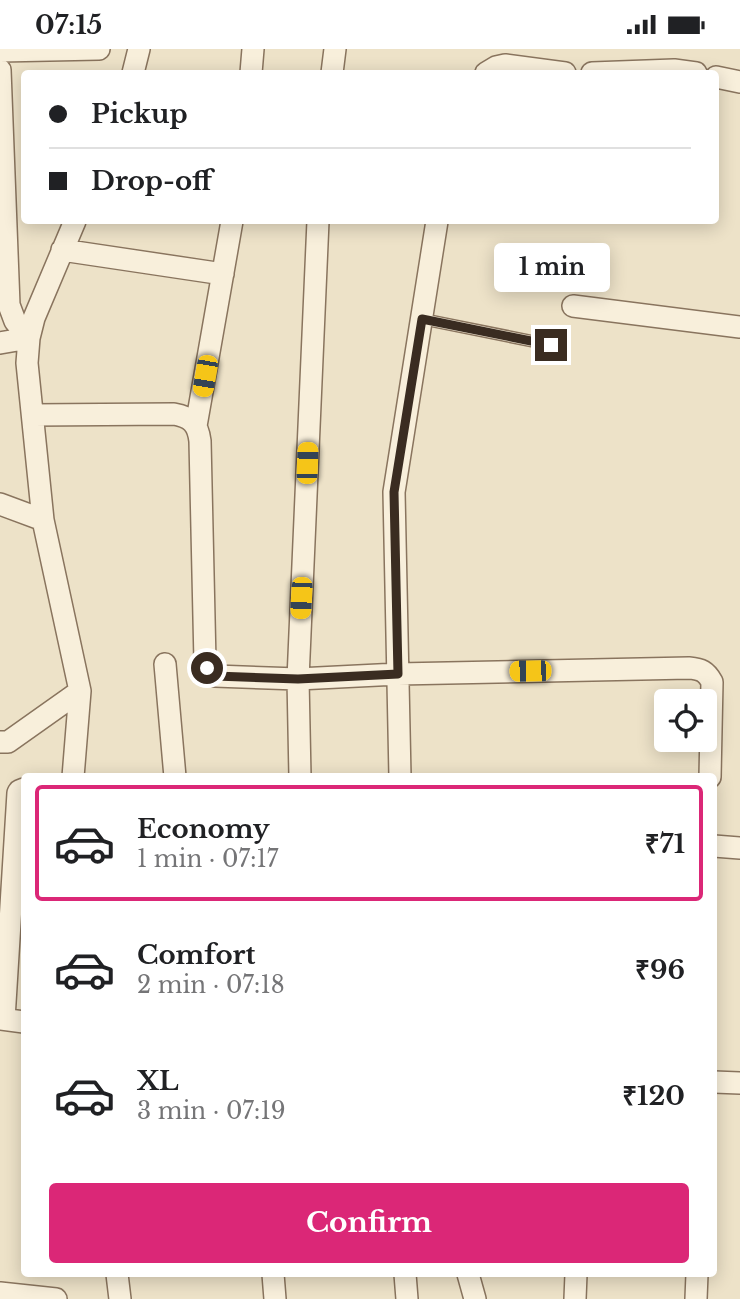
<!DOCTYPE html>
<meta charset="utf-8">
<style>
body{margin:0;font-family:"Libre Baskerville",serif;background:#f6f6f6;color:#202124;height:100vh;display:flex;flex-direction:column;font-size:26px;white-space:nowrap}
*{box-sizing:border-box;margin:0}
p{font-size:23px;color:#757577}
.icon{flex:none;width:38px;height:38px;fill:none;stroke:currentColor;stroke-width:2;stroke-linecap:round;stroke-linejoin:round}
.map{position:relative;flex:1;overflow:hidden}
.side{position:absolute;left:21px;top:724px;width:696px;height:504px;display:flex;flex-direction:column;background:#fff;border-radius:7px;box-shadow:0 4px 18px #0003}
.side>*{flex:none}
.top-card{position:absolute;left:21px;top:21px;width:698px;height:154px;border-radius:7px;box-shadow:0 4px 18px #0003;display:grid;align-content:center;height:154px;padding:0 28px;background:#fff}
.controls{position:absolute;left:654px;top:640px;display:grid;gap:14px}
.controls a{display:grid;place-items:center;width:63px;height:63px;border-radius:7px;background:#fff;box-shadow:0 4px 18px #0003;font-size:35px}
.end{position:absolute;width:32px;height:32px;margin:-16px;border:9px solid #3a2c21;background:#fff;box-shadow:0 0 0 4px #fff}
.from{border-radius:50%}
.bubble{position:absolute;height:49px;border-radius:7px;background:#fff;box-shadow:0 4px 18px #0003;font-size:23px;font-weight:700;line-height:49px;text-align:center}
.car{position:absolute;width:21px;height:42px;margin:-21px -10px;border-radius:9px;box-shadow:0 0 5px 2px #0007;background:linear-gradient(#f5c518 24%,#345 0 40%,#f5c518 0 76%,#345 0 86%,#f5c518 0)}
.top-card b{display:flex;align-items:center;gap:24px;height:66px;font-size:26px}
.top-card b+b{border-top:2px solid #e0e0e0}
.top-card i{width:18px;height:18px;background:#202124}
ul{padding:12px 0 0;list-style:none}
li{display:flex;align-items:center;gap:21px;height:116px;margin:0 14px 10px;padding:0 14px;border:4px solid transparent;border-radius:7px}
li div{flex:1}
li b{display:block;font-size:26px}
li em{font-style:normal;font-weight:700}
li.current{border-color:#db2777}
li>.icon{width:63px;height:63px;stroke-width:1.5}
.button{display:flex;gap:14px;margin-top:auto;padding:14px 28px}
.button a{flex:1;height:80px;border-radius:7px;background:#db2777;color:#fff;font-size:28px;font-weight:700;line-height:80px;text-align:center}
.status{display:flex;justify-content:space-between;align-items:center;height:49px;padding:0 35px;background:#fff;direction:ltr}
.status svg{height:19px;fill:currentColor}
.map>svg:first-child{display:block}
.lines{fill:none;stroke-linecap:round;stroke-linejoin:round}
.lane-casing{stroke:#89745e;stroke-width:13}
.street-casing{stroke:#89745e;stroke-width:24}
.lane{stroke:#f8efdb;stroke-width:10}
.street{stroke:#f8efdb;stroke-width:21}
.route{stroke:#3a2c21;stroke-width:9}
</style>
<div class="status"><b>07:15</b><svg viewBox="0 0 49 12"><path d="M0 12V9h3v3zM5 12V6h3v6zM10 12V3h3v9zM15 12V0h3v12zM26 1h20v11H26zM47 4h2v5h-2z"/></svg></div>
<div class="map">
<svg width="740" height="1250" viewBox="0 0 740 1250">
<rect width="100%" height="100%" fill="#ede2c8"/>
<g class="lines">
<g class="lane-casing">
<path id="lane" d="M422 270 551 296"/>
</g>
<g class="street-casing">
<path id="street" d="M0 2 99 0
M0 21 9 256 15 272 29 289
M133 24 139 0
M251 24 253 0
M332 24 335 0
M486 24 496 18 505 16 565 24
M592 24 674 21 696 24
M716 28 740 33
M62 201 223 225
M573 257 740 278
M0 294 29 289
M33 366 174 365C191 368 198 375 200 392L205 613 210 624 215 627 298 630 398 625 689 619C701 620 706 622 712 633L710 728
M196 377 232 172
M0 455 43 471
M165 615 175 728
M0 693H8L80 642
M73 728 80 642 43 471 27 314 29 289 34 269 75 172
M300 728 298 630 318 172
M400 728 394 443 437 172
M714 797 740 799
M0 970 24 973
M4 970 18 744 19 742 24 740
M714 1033 740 1034
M117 1225 120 1250
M273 1225 275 1250
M405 1225 407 1250
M468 1225 475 1250
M0 1244 56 1250
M575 1250 576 1225
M696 1250 697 1225"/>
</g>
<use href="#lane" class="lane"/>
<use href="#street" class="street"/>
</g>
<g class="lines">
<path class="route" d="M207 619 210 624 215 627 298 630 398 625 394 443 422 270 551 296"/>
</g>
</svg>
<div class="controls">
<a><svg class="icon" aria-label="locate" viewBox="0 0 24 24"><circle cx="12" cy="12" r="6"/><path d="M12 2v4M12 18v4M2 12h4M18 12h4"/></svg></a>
</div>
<i class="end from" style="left:207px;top:619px"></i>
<i class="end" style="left:551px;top:296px"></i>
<div class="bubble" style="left:494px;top:194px;width:116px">1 min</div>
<i class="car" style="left:205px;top:327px;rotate:190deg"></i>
<i class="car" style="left:307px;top:414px;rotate:2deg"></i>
<i class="car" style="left:301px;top:549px;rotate:183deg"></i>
<i class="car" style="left:530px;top:622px;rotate:269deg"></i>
<div class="top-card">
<b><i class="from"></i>Pickup</b>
<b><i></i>Drop-off</b>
</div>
<section class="side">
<ul>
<li class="current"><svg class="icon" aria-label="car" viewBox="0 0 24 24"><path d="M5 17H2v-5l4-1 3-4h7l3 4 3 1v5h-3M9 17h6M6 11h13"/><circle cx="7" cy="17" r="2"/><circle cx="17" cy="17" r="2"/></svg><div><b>Economy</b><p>1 min · 07:17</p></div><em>₹71</em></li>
<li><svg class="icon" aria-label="car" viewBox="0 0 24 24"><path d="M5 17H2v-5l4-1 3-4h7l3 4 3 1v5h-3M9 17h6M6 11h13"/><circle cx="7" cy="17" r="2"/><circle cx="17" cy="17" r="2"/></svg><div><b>Comfort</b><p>2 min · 07:18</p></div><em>₹96</em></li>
<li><svg class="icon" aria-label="car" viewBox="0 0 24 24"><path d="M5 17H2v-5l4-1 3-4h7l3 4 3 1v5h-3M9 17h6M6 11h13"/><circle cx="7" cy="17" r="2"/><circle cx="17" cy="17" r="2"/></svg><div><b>XL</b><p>3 min · 07:19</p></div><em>₹120</em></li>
</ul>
<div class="button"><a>Confirm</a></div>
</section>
</div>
